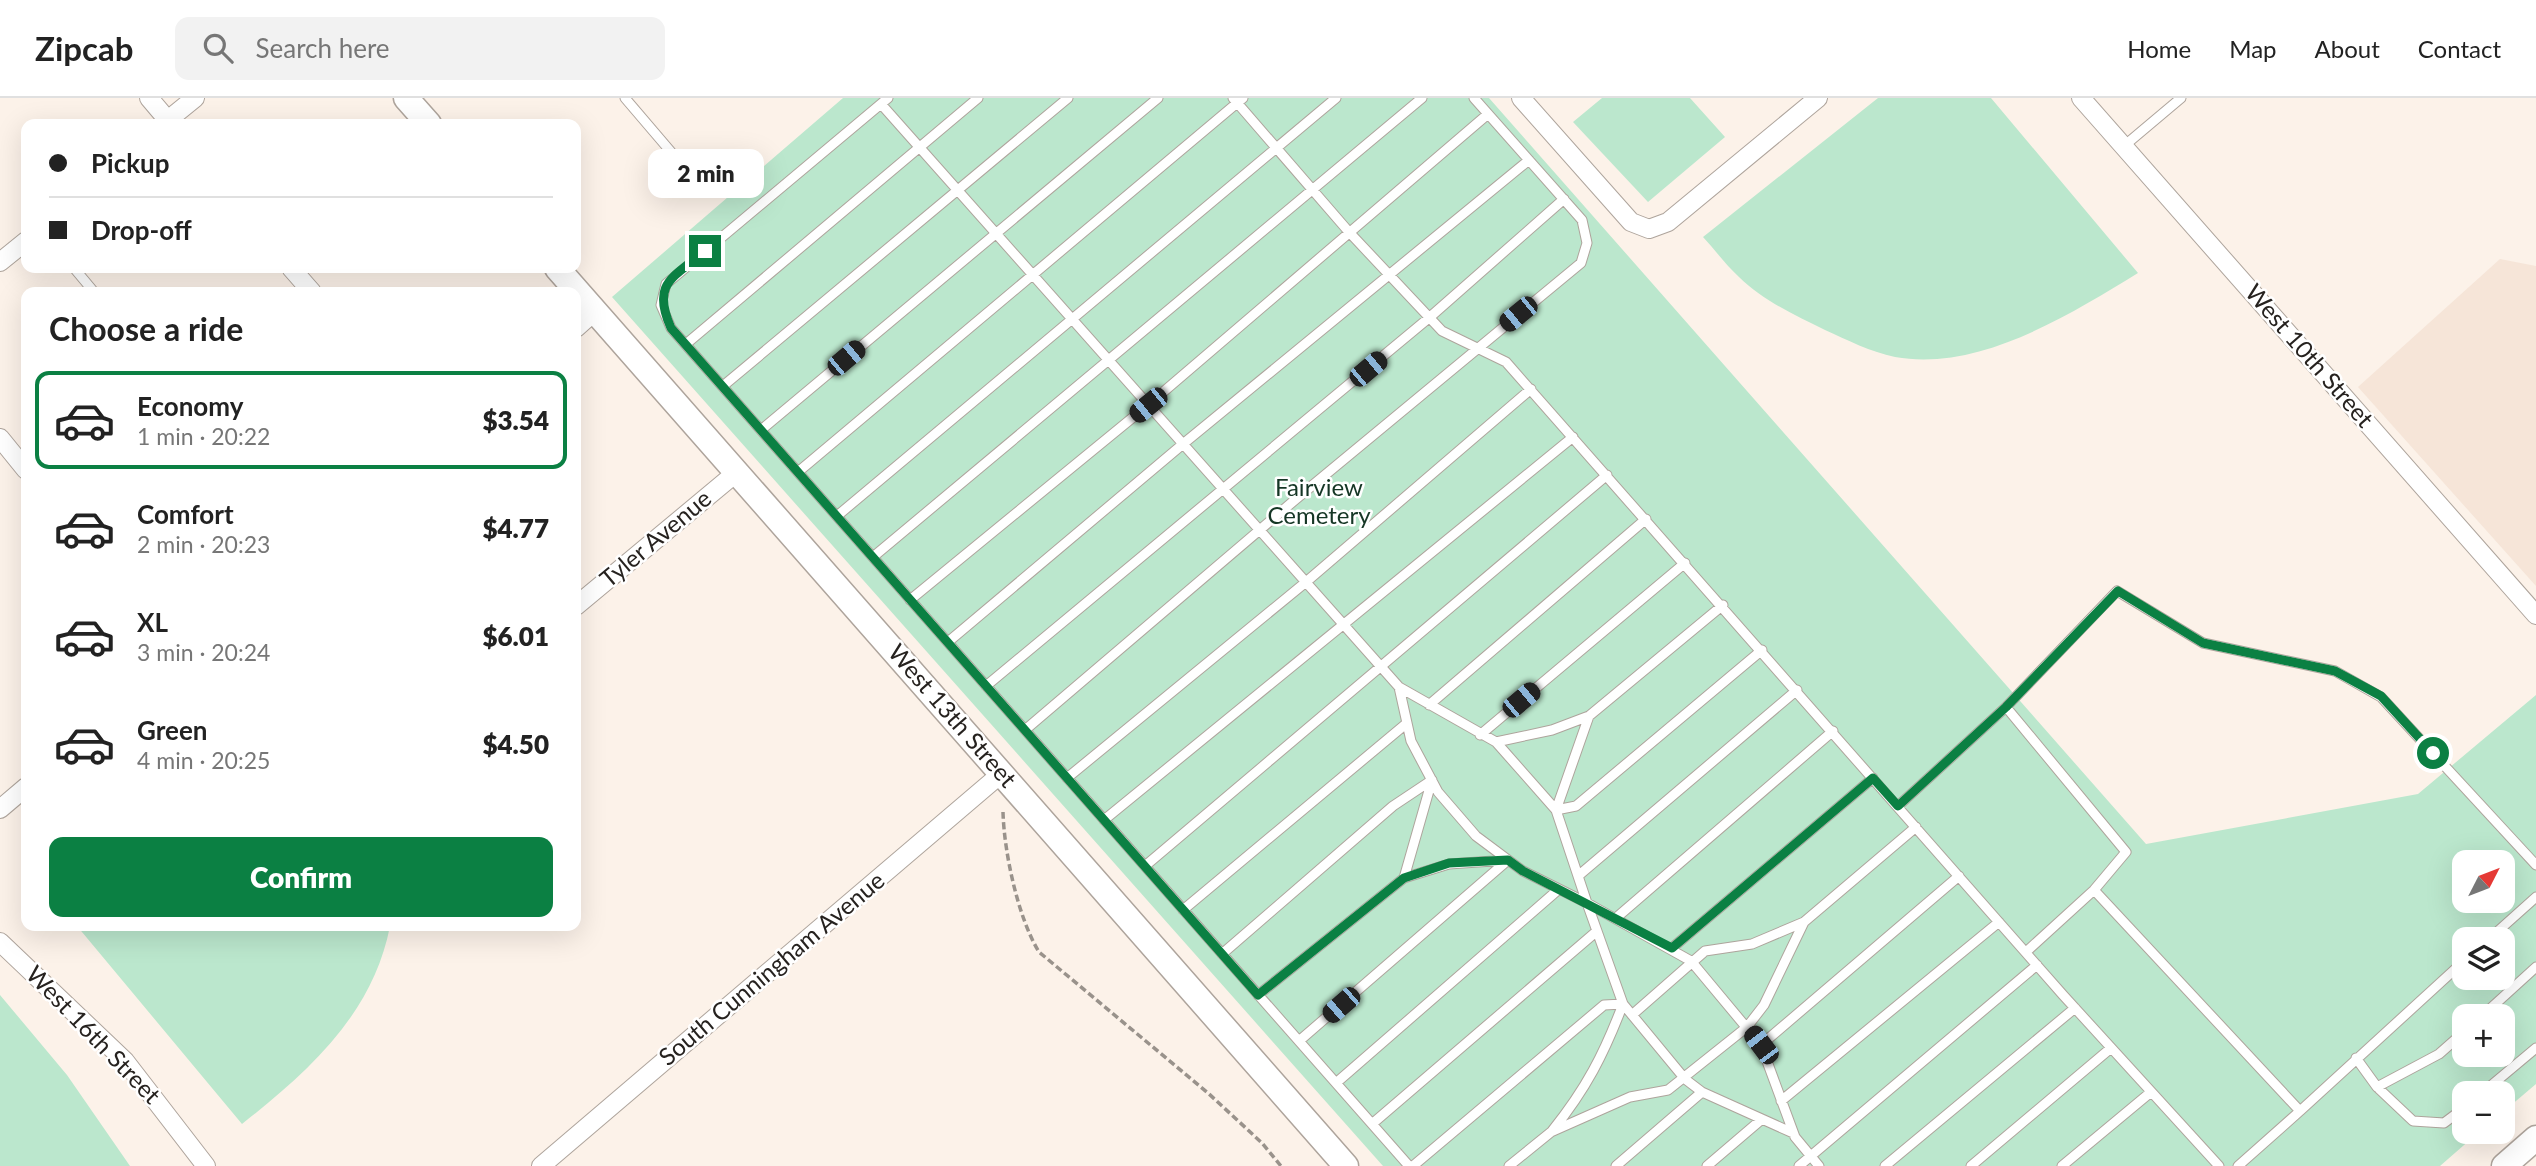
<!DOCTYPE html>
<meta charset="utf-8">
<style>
body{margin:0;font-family:Lato,sans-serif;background:#f2f2f2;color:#222;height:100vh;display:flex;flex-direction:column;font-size:26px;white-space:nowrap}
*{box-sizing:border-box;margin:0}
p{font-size:23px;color:#767676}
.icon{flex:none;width:38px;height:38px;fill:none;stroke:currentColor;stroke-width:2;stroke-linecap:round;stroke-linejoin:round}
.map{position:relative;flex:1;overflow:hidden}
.panel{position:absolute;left:21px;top:189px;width:560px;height:644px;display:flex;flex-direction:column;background:#fff;border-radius:14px;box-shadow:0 7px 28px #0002}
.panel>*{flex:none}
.guide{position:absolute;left:21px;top:21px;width:560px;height:154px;border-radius:14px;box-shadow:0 7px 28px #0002;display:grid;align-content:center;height:154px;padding:0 28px;background:#fff}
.needle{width:46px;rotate:48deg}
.controls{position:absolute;left:2452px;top:752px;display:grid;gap:14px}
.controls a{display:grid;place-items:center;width:63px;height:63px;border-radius:14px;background:#fff;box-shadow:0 7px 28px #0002;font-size:35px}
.end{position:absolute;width:32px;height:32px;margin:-16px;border:9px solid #0b8043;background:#fff;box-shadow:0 0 0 4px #fff}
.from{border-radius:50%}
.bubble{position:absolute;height:49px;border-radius:14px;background:#fff;box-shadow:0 7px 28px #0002;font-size:23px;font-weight:800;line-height:49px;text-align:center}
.car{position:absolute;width:21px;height:42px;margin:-21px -10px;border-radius:9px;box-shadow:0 0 5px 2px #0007;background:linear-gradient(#222 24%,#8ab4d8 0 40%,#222 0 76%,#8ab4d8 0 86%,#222 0)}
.guide b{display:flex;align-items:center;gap:24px;height:66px;font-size:26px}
.guide b+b{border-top:2px solid #e0e0e0}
.guide i{width:18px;height:18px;background:#222}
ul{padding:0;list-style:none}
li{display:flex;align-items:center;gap:21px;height:98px;margin:0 14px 10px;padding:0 14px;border:4px solid transparent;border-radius:14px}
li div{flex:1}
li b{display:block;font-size:26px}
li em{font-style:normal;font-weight:800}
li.on{border-color:#0b8043}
li>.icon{width:63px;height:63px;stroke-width:1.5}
h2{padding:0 28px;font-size:32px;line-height:84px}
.button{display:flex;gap:14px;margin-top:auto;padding:14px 28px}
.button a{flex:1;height:80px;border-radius:14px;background:#0b8043;color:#fff;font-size:28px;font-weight:800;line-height:80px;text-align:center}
header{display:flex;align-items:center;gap:42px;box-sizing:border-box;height:98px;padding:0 35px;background:#fff;border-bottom:2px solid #e0e0e0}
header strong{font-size:33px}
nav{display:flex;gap:38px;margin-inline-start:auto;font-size:24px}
.search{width:490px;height:63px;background:#f2f2f2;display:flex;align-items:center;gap:18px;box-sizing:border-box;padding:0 24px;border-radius:14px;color:#767676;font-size:26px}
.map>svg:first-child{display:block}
.built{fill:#f6e5d8}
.green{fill:#bbe7cd;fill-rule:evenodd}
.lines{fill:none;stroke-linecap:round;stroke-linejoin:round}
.lane-casing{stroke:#aea49c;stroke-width:11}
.street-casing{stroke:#aea49c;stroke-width:20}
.secondary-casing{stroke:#aea49c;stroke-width:27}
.path{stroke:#99928b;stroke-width:3.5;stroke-dasharray:7 3.5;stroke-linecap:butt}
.lane{stroke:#fff;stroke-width:9}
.street{stroke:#fff;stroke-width:18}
.secondary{stroke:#fff;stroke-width:24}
.route{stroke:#0b8043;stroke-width:9}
.labels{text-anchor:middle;stroke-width:5;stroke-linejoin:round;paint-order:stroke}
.street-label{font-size:24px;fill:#26221f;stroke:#fff}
.park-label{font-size:24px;fill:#153625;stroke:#fff}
</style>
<header>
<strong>Zipcab</strong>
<div class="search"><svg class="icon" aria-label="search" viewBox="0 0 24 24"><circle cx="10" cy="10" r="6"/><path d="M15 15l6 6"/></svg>Search here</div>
<nav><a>Home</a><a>Map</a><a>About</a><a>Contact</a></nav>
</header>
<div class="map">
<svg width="2536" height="1068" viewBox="0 0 2536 1068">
<rect width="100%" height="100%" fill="#fcf2e9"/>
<path class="built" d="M2500 161 2536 168V488L2358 289Z"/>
<path class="green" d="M843 0H1489L2146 746 2418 696 2536 597V986L2503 1014 2502 996H2464V1034H2479L2440 1068H1383L612 199ZM2464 765H2502V803H2464ZM2464 842H2502V880H2464ZM2464 919H2502V957H2464Z
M1602 0H1690L1725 39 1648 104 1573 24Z
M1878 0H1991L2138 175C2069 217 1979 274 1895 259 1871 254 1847 242 1825 232 1796 218 1762 202 1739 179 1726 167 1715 152 1703 139Z
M77 828H390C373 916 309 973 242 1026Z
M0 897 67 977 130 1068H0Z"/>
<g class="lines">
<g class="lane-casing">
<path id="lane" d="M625 0 695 82
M888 0 666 186 661 207 671 230 1409 1068
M1233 0 1349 134 1442 233 1506 264 2063 897 2219 1068
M881 6 1399 589
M2124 48 2181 0
M74 170 94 194
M686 246 978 0
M723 288 1068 0
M761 332 1158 0
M798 374 1243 0
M837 418 1336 0
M873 459 1422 0
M910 502 1148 307 1488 16
M1723 507 1589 618 1556 712 1576 708 1762 552
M948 544 1183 346 1529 62
M986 588 1430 219 1564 101
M1399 589 1496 644 1556 712 1587 805 1523 773 1476 738 1438 694 1411 643Z
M1429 607 1646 421
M2006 609 2117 493 2203 545 2335 573 2381 599 2536 767
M1025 632 1296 401 1581 165 1587 145 1582 122 1474 0
M1480 637 1685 465
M1496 644 1552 632 1589 618
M1067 680 1306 484 1531 291
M1898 708 2006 609 2126 754 2094 792 2026 854
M1104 722 1573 339
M1145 768 1607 377
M1578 778 1797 592
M1404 780 1432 682
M2094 792 2300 1013 2464 863
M1183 812 1407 625
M1616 820 1833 633
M2488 842 2536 799
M1672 850 1873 680
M1222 856 1393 708 1432 682
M1258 897 1404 780 1449 766 1508 762
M1632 917 1705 853 1752 846 1804 824
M2481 919 2536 869
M2464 934 2439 956 2377 989 2413 1023 2444 1025 2464 1010
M1299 943 1508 762
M1761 947 1959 778
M2356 960 2377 989
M1336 985 1559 791
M2481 996 2536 950
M1781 1003 1999 824
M1372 1026 1597 833
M1793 1035 1702 994 1685 981 1623 906 1587 805 1691 863 1761 947 1795 1039 1819 1068
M1413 1068 1604 907 1623 906C1604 956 1586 991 1552 1033
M1509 1068 1551 1034 1630 999 1668 992 1747 929 1764 907 1804 824 1916 729
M1616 1068 1702 994
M1707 1068 1762 1021
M1799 1068 2037 867
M1885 1068 2075 910
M1971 1068 2111 950
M2062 1068 2151 994
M2238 1068 2300 1013"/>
</g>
<g class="street-casing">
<path id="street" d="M149 0 171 26
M1521 0 1631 124 1649 131 1668 124 1818 0
M2081 0 2536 517
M163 26 195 0
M0 164 26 143
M291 170 312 194
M576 230 595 213
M0 340 26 372
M576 508 737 374
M0 711 26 689
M0 844 125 963 206 1068
M541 1068 1002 675"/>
</g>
<g class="secondary-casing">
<path id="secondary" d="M406 0 429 26
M557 170 1346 1068
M2504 1068 2536 1040"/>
</g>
<path class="path" d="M1003 714C1004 754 1018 820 1039 854L1208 995 1262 1045 1281 1068"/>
<use href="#lane" class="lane"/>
<use href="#street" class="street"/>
<use href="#secondary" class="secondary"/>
</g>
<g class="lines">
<path class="route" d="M705 153C673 180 651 185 671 230L1258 897 1404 780 1449 765 1508 762 1523 773 1672 850 1873 680 1898 708 2006 609 2118 493 2203 545 2335 573 2381 598 2433 655"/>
</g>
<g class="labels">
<g class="street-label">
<text transform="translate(2309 258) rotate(49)" y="8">West 10th Street</text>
<text transform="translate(656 441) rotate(-40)" y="8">Tyler Avenue</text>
<text transform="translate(952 618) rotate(49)" y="8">West 13th Street</text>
<text transform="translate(772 871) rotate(-40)" y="8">South Cunningham Avenue</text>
<text transform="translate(93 937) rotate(46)" y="8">West 16th Street</text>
</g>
<g class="park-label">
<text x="1319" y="398">Fairview<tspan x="1319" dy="28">Cemetery</tspan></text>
</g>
</g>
</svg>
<div class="controls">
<a><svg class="needle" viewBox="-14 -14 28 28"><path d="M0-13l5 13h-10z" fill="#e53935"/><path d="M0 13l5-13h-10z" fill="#767676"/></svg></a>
<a><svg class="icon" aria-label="layers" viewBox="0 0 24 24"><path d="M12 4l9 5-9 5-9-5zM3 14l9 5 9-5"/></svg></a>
<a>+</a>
<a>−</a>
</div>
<i class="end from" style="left:2433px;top:655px"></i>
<i class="end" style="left:705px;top:153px"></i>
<div class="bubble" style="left:648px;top:51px;width:116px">2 min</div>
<i class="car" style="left:1518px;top:216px;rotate:231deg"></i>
<i class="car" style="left:846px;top:260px;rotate:50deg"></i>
<i class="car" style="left:1368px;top:271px;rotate:50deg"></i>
<i class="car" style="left:1148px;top:307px;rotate:231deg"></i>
<i class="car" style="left:1521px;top:602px;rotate:50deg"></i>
<i class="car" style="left:1341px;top:907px;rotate:229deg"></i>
<i class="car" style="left:1761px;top:947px;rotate:323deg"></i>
<div class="guide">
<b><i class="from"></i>Pickup</b>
<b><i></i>Drop-off</b>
</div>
<section class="panel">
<h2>Choose a ride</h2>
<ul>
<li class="on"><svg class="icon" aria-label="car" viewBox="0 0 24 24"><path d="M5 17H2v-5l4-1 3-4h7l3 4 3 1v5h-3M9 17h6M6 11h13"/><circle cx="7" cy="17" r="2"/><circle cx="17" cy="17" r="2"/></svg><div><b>Economy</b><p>1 min · 20:22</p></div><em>$3.54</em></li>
<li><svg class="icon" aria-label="car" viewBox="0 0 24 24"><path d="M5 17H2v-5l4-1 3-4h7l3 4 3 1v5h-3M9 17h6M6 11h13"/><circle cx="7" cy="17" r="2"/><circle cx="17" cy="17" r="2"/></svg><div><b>Comfort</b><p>2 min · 20:23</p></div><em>$4.77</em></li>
<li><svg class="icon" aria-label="car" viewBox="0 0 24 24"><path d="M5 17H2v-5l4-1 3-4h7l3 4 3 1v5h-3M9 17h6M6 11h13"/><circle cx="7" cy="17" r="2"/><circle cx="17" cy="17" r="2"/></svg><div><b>XL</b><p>3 min · 20:24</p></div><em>$6.01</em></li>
<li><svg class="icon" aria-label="car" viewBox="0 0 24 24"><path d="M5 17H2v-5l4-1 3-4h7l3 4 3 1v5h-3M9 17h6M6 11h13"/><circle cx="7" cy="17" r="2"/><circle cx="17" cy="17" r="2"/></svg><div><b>Green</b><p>4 min · 20:25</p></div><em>$4.50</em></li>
</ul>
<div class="button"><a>Confirm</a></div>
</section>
</div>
